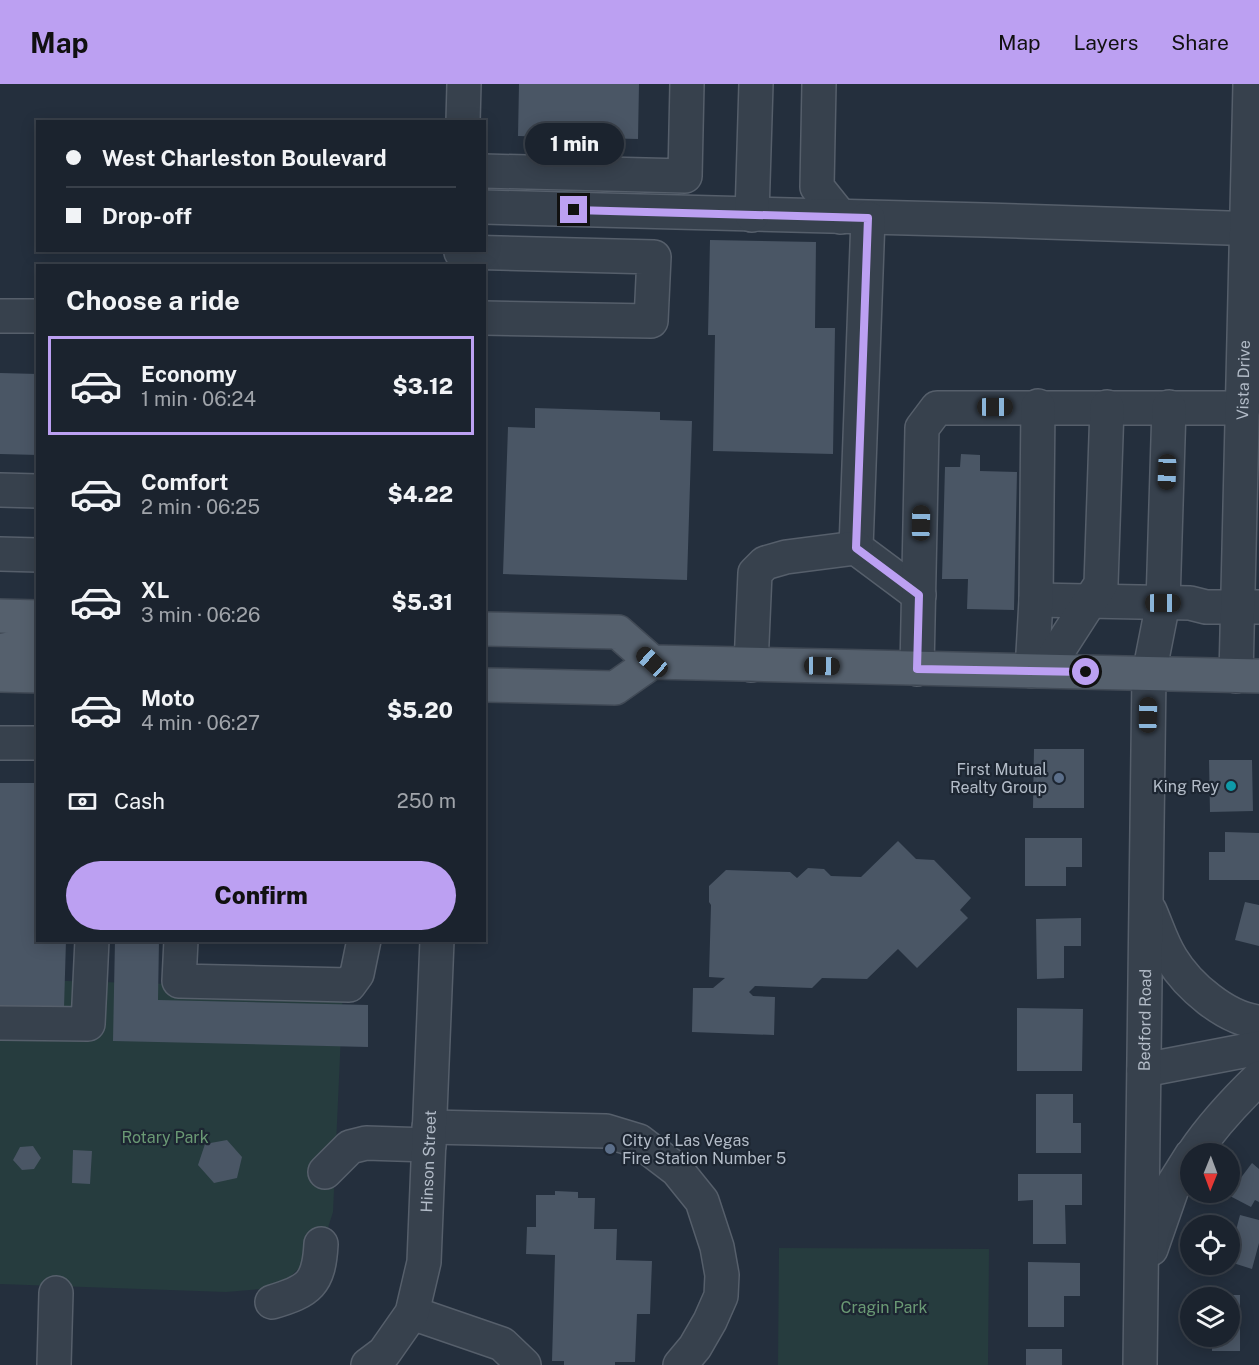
<!DOCTYPE html>
<meta charset="utf-8">
<style>
body{margin:0;font-family:"Public Sans",sans-serif;background:#242b36;color:#f1f3f6;height:100vh;display:flex;flex-direction:column;font-size:22px;white-space:nowrap}
*{box-sizing:border-box;margin:0}
p{font-size:20px;color:#a0a4aa}
.icon{flex:none;width:33px;height:33px;fill:none;stroke:currentColor;stroke-width:2;stroke-linecap:round;stroke-linejoin:round}
.map{position:relative;flex:1;overflow:hidden}
.sheet{position:absolute;left:36px;top:180px;width:450px;height:678px;display:flex;flex-direction:column;background:#1b232e;border-radius:0px;box-shadow:0 3px 15px #0003,0 0 0 2px #39404a}
.sheet>*{flex:none}
.hud{position:absolute;left:36px;top:36px;width:450px;height:132px;border-radius:0px;box-shadow:0 3px 15px #0003,0 0 0 2px #39404a;display:grid;align-content:center;height:132px;padding:0 30px;background:#1b232e}
.needle{width:39px;rotate:181deg}
.controls{position:absolute;left:1180px;top:1059px;display:grid;gap:12px}
.controls a{display:grid;place-items:center;width:60px;height:60px;border-radius:50%;background:#1b232e;box-shadow:0 3px 15px #0003,0 0 0 2px #39404a;font-size:30px}
.end{position:absolute;width:27px;height:27px;margin:-14px;border:8px solid #bca0f2;background:#111;box-shadow:0 0 0 3px #111}
.from{border-radius:50%}
.bubble{position:absolute;height:42px;border-radius:21px;background:#1b232e;box-shadow:0 3px 15px #0003,0 0 0 2px #39404a;font-size:20px;font-weight:800;line-height:42px;text-align:center}
.car{position:absolute;width:18px;height:36px;margin:-18px -9px;border-radius:8px;box-shadow:0 0 4px 2px #0007;background:linear-gradient(#222 24%,#8ab4d8 0 40%,#222 0 76%,#8ab4d8 0 86%,#222 0)}
.hud b{display:flex;align-items:center;gap:21px;height:57px;font-size:22px}
.hud b+b{border-top:2px solid #39404a}
.hud i{width:15px;height:15px;background:#f1f3f6}
ul{padding:0;list-style:none}
li{display:flex;align-items:center;gap:18px;height:99px;margin:0 12px 9px;padding:0 18px;border:3px solid transparent;border-radius:0px}
li div{flex:1}
li b{display:block;font-size:22px}
li em{font-style:normal;font-weight:800}
li.active{border-color:#bca0f2}
li>.icon{width:54px;height:54px;stroke-width:1.5}
h2{padding:0 30px;font-size:27px;line-height:72px}
.pay{display:flex;align-items:center;gap:15px;height:66px;padding:0 30px;font-size:22px}
.pay p{margin-inline-start:auto}
.button{display:flex;gap:12px;margin-top:auto;padding:12px 30px}
.button a{flex:1;height:69px;border-radius:36px;background:#bca0f2;color:#111;font-size:24px;font-weight:800;line-height:69px;text-align:center}
header{display:flex;align-items:center;gap:36px;box-sizing:border-box;height:84px;padding:0 30px;background:#bca0f2;color:#111}
header strong{font-size:28px}
nav{display:flex;gap:33px;margin-inline-start:auto;font-size:21px}
.map>svg:first-child{display:block}
.green{fill:#263c3e}
.building{fill:#4a5665}
.lines{fill:none;stroke-linecap:round;stroke-linejoin:round}
.minor-casing{stroke:#565f6b;stroke-width:36}
.major-casing{stroke:#414a56;stroke-width:36}
.minor{stroke:#37414d;stroke-width:33}
.major{stroke:#55606d;stroke-width:33}
.route{stroke:#bca0f2;stroke-width:8}
.service-dot{fill:#5c6f8a;stroke:#1d2632;stroke-width:2}
.culture-dot{fill:#0f9aa8;stroke:#1d2632;stroke-width:2}
.labels{text-anchor:middle;stroke-width:4.5;stroke-linejoin:round;paint-order:stroke}
.street-label{font-size:16px;fill:#b3bcc8;stroke:#1d2632}
.poi-label{font-size:16px;fill:#b3bcc8;stroke:#1d2632;text-anchor:end}
.park-label{font-size:16px;fill:#6a9974;stroke:#1d2632}
</style>
<header>
<strong>Map</strong>
<nav><a>Map</a><a>Layers</a><a>Share</a></nav>
</header>
<div class="map">
<svg width="1259" height="1281" viewBox="0 0 1259 1281">
<rect width="100%" height="100%" fill="#242f3d"/>
<path class="green" d="M0 895 343 905 333 1128 326 1150 312 1171 290 1193 261 1205 226 1208 0 1200Z
M779 1164 989 1165 988 1281H778Z"/>
<path class="building" d="M519 0H639L638 55 518 52Z
M710 156 816 158 815 244H835L833 370 713 367 715 251H708Z
M0 289 38 290V371L0 370Z
M535 324 660 328V336L692 337 687 496 503 490 508 343 535 344Z
M961 370 980 371V387L1017 388 1014 526 967 525 968 495H942L945 383H960Z
M1034 665H1084V724H1033Z
M1209 676H1252L1253 727 1210 728Z
M0 699H38V856H66L64 924 0 923Z
M1225 748 1259 749V796H1209V768H1225Z
M1025 754H1082V783H1066V802H1025Z
M898 757 916 775 934 776 971 814 960 826 968 834 917 884 898 865 867 895 822 894 812 904 755 902 749 908 753 912 775 913 774 951 692 948 693 904H713L725 894 709 893 711 821 709 818V802L726 786 790 788 797 794 808 784 824 785 831 792 861 793Z
M1245 818 1259 821V862L1235 856Z
M1081 834V862H1064V894L1037 895 1036 835Z
M115 856H159L158 916 368 921V963L113 957Z
M1017 924 1083 925 1082 987H1017Z
M1036 1010H1073V1039H1081V1069H1036Z
M227 1056 242 1073 237 1094 214 1099 198 1081 205 1060Z
M33 1062 41 1074 34 1085 22 1086 13 1076 20 1063Z
M73 1066 92 1067 90 1100 72 1099Z
M1252 1079 1259 1085V1118L1255 1116 1251 1123 1228 1111Z
M1018 1090H1082V1121H1065L1066 1160H1033V1116L1018 1117Z
M555 1107 578 1108V1114H595L594 1145H617L616 1176 652 1177 650 1230H637L635 1278H615V1281H564V1277H552L555 1171 526 1170 527 1143H536V1111H555Z
M1240 1131 1259 1136V1159L1252 1185 1230 1178V1149L1235 1150Z
M1028 1178 1080 1179V1212H1064V1243H1028Z
M1206 1211H1240V1267H1212V1252H1230V1214H1206Z
M1026 1265H1062V1281H1026Z"/>
<g class="lines">
<g class="minor-casing">
<g id="minor">
<path d="M819 0 817 103 841 133"/>
<path d="M463 38 464 0"/>
<path d="M484 87 685 92 687 0"/>
<path d="M484 123 985 136 1259 145"/>
<path d="M752 131 756 0"/>
<path d="M868 134 856 464 919 511"/>
<path d="M461 168 654 173 651 237 484 234"/>
<path d="M0 232H38"/>
<path d="M0 406 38 407"/>
<path d="M0 470 38 471"/>
<path d="M1036 516 1190 519 1206 523H1259"/>
<path d="M751 581 755 489 765 479 786 473 856 464"/>
<path d="M917 585 922 344 937 324H1243"/>
<path d="M1032 587 1036 516 1038 322"/>
<path d="M1045 587 1101 500 1107 323"/>
<path id="s1" d="M1236 592 1250 0"/>
<path d="M0 659H38"/>
<path d="M1150 827C1157 843 1162 860 1171 874 1188 902 1226 935 1259 938"/>
<path d="M181 856 179 897 349 901 357 890 364 856"/>
<path d="M0 939 88 940 92 856"/>
<path d="M1144 986 1259 964"/>
<path d="M429 1043 606 1047 639 1057 677 1086 702 1117 717 1163 722 1191 721 1212 710 1237 695 1263 680 1281"/>
<path d="M1193 1070C1212 1042 1234 1018 1259 994"/>
<path d="M325 1088 350 1063 366 1059 429 1061"/>
<path d="M1151 1165 1174 1099 1191 1072"/>
<path d="M272 1218C309 1207 319 1200 321 1160"/>
<path d="M412 1229 502 1260 524 1281"/>
<path d="M54 1281 56 1209"/>
<path id="s2" d="M368 1281 384 1269 412 1229 424 1178 437 856"/>
<path id="s3" d="M1140 1281 1149 590 1163 519 1169 323"/>
</g>
</g>
<g class="major-casing">
<path id="major" d="M0 532 38 533
M484 545 618 548 652 578
M0 567 18 563H38
M0 591 38 592
M484 601 615 604 652 578 1259 592"/>
</g>
<use href="#minor" class="minor"/>
<use href="#major" class="major"/>
</g>
<g class="lines">
<path class="route" d="M574 126 868 134 856 464 919 511 917 585 1086 588"/>
</g>
<g class="service-dot">
<circle cx="1059" cy="694" r="6"/>
<circle cx="610" cy="1065" r="6"/>
</g>
<circle class="culture-dot" cx="1231" cy="702" r="6"/>
<g class="labels">
<g class="street-label">
<text dy="6" stroke="none"><textPath href="#s1" startOffset="296">Vista Drive</textPath></text>
<text dy="6" stroke="none"><textPath href="#s3" startOffset="345">Bedford Road</textPath></text>
<text dy="6" stroke="none"><textPath href="#s2" startOffset="222">Hinson Street</textPath></text>
</g>
<g class="poi-label">
<text x="1047" y="691">First Mutual<tspan x="1047" dy="18">Realty Group</tspan></text>
<text x="1219" y="708">King Rey</text>
<text x="622" y="1062" text-anchor="start">City of Las Vegas<tspan x="622" dy="18">Fire Station Number 5</tspan></text>
</g>
<g class="park-label">
<text x="165" y="1059">Rotary Park</text>
<text x="884" y="1229">Cragin Park</text>
</g>
</g>
</svg>
<div class="controls">
<a><svg class="needle" viewBox="-14 -14 28 28"><path d="M0-13l5 13h-10z" fill="#e53935"/><path d="M0 13l5-13h-10z" fill="#a0a4aa"/></svg></a>
<a><svg class="icon" aria-label="locate" viewBox="0 0 24 24"><circle cx="12" cy="12" r="6"/><path d="M12 2v4M12 18v4M2 12h4M18 12h4"/></svg></a>
<a><svg class="icon" aria-label="layers" viewBox="0 0 24 24"><path d="M12 4l9 5-9 5-9-5zM3 14l9 5 9-5"/></svg></a>
</div>
<i class="end from" style="left:1086px;top:588px"></i>
<i class="end" style="left:574px;top:126px"></i>
<div class="bubble" style="left:525px;top:39px;width:99px">1 min</div>
<i class="car" style="left:995px;top:323px;rotate:90deg"></i>
<i class="car" style="left:1167px;top:388px;rotate:182deg"></i>
<i class="car" style="left:921px;top:439px;rotate:1deg"></i>
<i class="car" style="left:1163px;top:519px;rotate:90deg"></i>
<i class="car" style="left:652px;top:578px;rotate:312deg"></i>
<i class="car" style="left:822px;top:582px;rotate:91deg"></i>
<i class="car" style="left:1148px;top:631px;rotate:1deg"></i>
<div class="hud">
<b><i class="from"></i>West Charleston Boulevard</b>
<b><i></i>Drop-off</b>
</div>
<section class="sheet">
<h2>Choose a ride</h2>
<ul>
<li class="active"><svg class="icon" aria-label="car" viewBox="0 0 24 24"><path d="M5 17H2v-5l4-1 3-4h7l3 4 3 1v5h-3M9 17h6M6 11h13"/><circle cx="7" cy="17" r="2"/><circle cx="17" cy="17" r="2"/></svg><div><b>Economy</b><p>1 min · 06:24</p></div><em>$3.12</em></li>
<li><svg class="icon" aria-label="car" viewBox="0 0 24 24"><path d="M5 17H2v-5l4-1 3-4h7l3 4 3 1v5h-3M9 17h6M6 11h13"/><circle cx="7" cy="17" r="2"/><circle cx="17" cy="17" r="2"/></svg><div><b>Comfort</b><p>2 min · 06:25</p></div><em>$4.22</em></li>
<li><svg class="icon" aria-label="car" viewBox="0 0 24 24"><path d="M5 17H2v-5l4-1 3-4h7l3 4 3 1v5h-3M9 17h6M6 11h13"/><circle cx="7" cy="17" r="2"/><circle cx="17" cy="17" r="2"/></svg><div><b>XL</b><p>3 min · 06:26</p></div><em>$5.31</em></li>
<li><svg class="icon" aria-label="car" viewBox="0 0 24 24"><path d="M5 17H2v-5l4-1 3-4h7l3 4 3 1v5h-3M9 17h6M6 11h13"/><circle cx="7" cy="17" r="2"/><circle cx="17" cy="17" r="2"/></svg><div><b>Moto</b><p>4 min · 06:27</p></div><em>$5.20</em></li>
</ul>
<div class="pay"><svg class="icon" aria-label="cash" viewBox="0 0 24 24"><path d="M3 7h18v10H3z"/><circle cx="12" cy="12" r="2"/></svg>Cash<p>250 m</p></div>
<div class="button"><a>Confirm</a></div>
</section>
</div>
